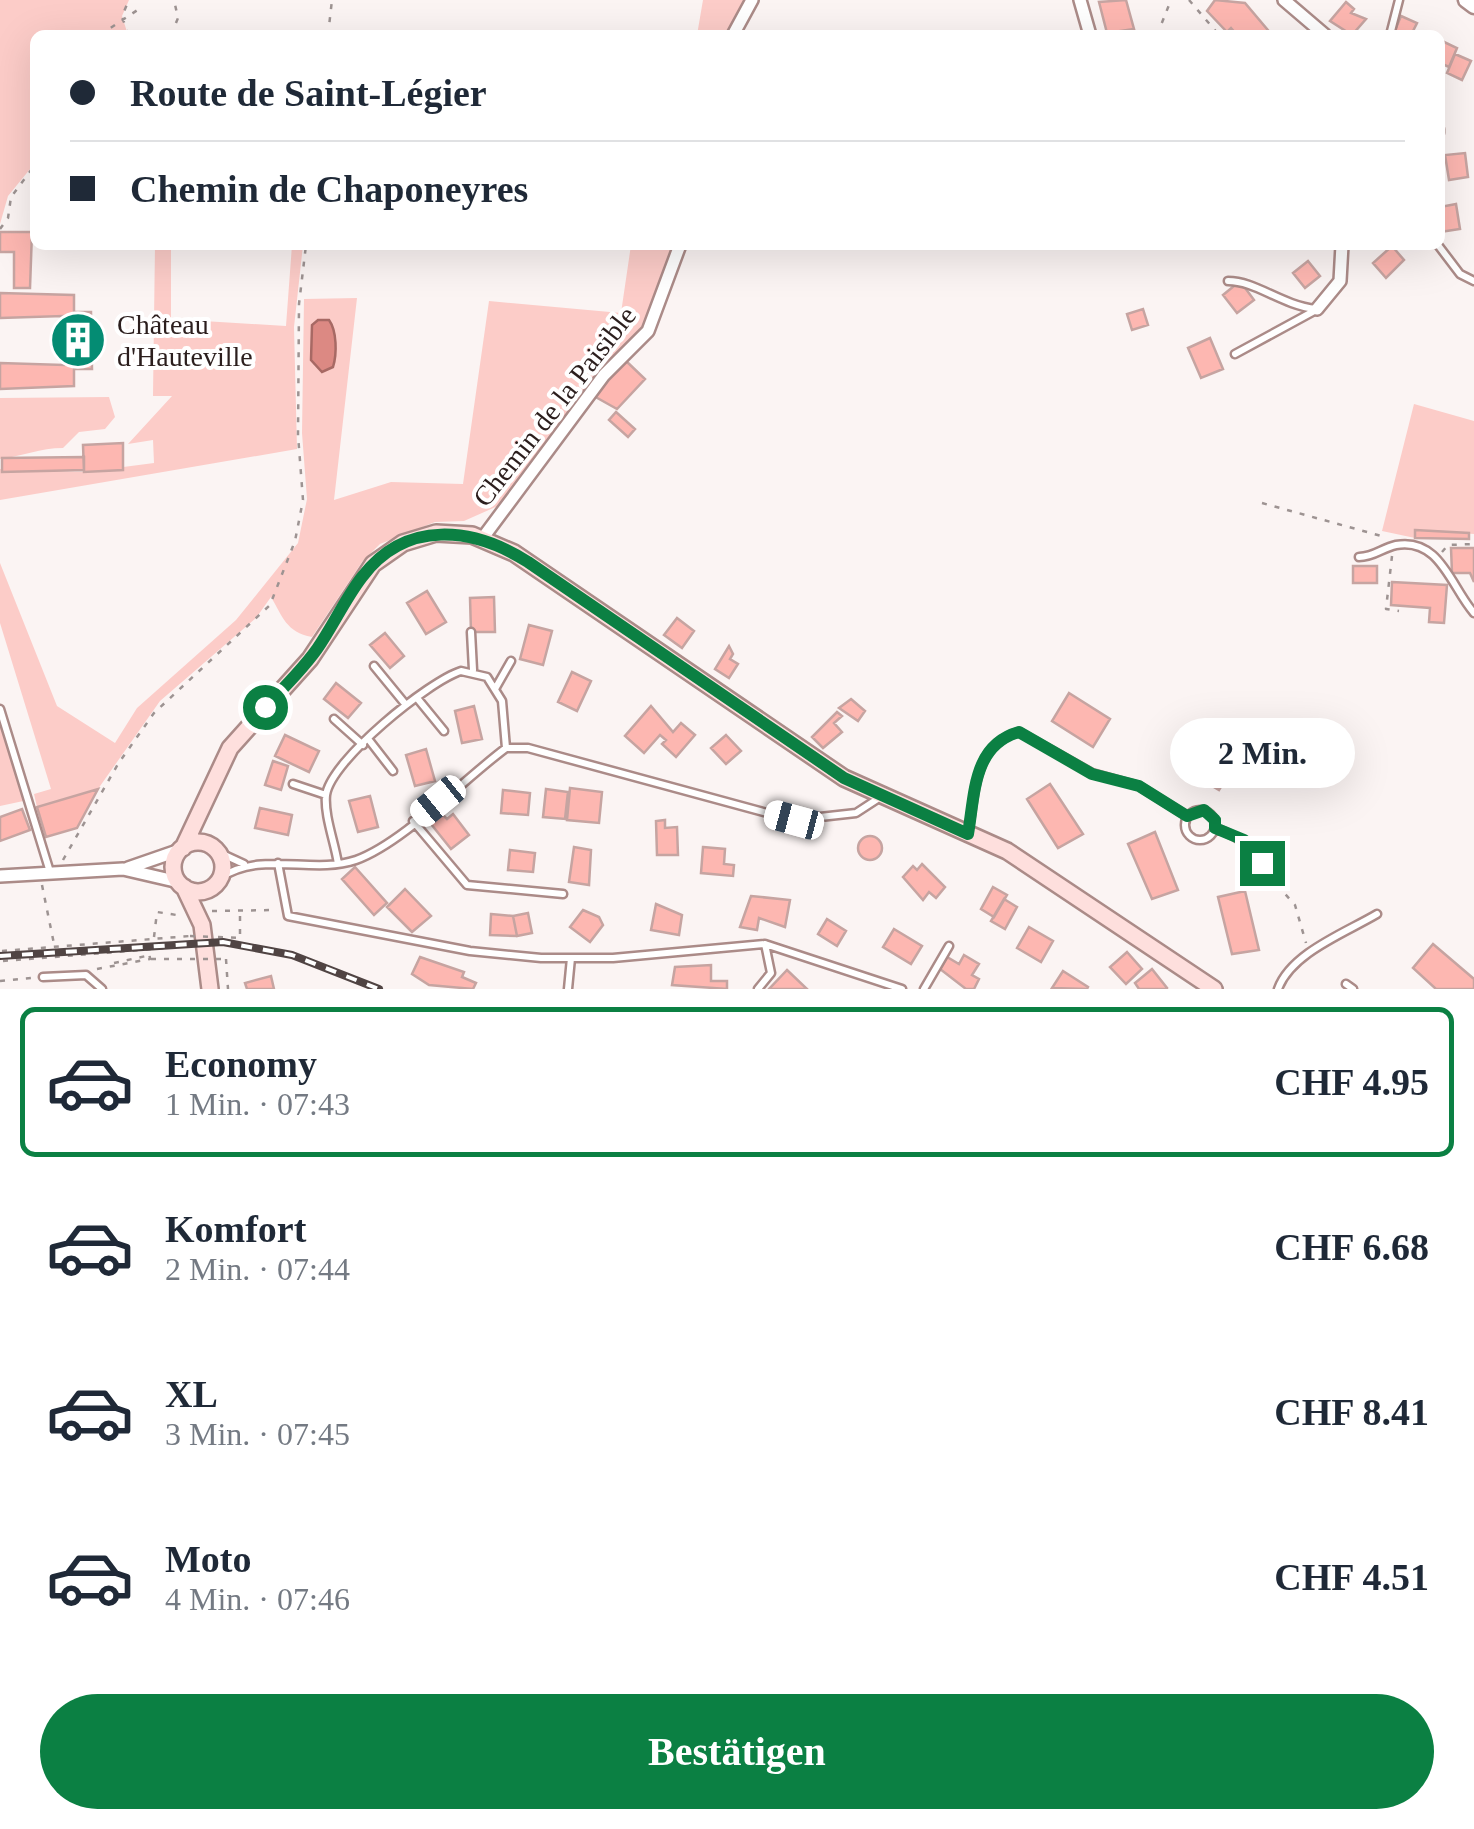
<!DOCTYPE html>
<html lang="de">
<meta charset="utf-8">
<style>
body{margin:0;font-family:"Times New Roman",serif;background:#f6f6f7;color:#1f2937;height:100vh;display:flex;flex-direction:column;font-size:38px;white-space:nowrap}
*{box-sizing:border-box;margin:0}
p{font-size:32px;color:#747a83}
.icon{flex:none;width:55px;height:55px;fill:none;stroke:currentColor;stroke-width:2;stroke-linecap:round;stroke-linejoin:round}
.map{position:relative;height:989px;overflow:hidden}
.sheet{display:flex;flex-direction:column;background:#fff;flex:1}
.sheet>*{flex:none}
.banner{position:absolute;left:30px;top:30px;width:1415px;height:220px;border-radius:15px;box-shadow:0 10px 40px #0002;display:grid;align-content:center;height:220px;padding:0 40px;background:#fff}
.end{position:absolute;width:45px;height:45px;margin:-22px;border:12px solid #0b8043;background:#fff;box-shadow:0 0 0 5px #fff}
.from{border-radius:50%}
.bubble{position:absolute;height:70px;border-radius:35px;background:#fff;box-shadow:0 10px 40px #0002;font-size:32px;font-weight:700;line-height:70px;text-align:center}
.car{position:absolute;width:30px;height:60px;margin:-30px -15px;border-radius:12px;box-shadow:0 0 8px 2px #0007;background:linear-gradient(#fff 24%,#345 0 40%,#fff 0 76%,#345 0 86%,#fff 0)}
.banner b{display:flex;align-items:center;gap:35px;height:95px;font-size:38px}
.banner b+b{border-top:2px solid #e0e1e3}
.banner i{width:25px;height:25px;background:#1f2937}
ul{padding:18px 0 0;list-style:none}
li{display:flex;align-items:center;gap:30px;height:150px;margin:0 20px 15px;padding:0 20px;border:5px solid transparent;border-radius:15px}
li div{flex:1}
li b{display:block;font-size:38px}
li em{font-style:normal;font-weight:700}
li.selected{border-color:#0b8043}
li>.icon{width:90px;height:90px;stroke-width:1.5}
.button{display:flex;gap:20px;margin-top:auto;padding:20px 40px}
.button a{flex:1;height:115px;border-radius:60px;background:#0b8043;color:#fff;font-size:40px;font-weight:700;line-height:115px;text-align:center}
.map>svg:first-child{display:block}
.green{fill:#fcccc8}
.water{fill:#dc8983;stroke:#a76964;stroke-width:2.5}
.building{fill:#fdb7b1;stroke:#c6a4a1;stroke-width:2.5}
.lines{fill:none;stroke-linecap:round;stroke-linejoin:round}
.service-casing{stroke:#ab8b88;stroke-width:11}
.minor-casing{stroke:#ab8b88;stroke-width:16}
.tertiary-casing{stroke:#ab8b88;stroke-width:19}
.secondary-casing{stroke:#ab8b88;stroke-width:20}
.path{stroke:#9d9392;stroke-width:2.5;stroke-dasharray:5 8;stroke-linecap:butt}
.service{stroke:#fff;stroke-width:6}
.minor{stroke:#fff;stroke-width:11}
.tertiary{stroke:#fff;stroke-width:14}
.secondary{stroke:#fedfdd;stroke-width:15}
.rail-casing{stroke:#504443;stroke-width:8}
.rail{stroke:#fff;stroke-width:4;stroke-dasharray:11;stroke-linecap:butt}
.path-bridge{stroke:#9d9392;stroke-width:2.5;stroke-dasharray:5 8;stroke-linecap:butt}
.route{stroke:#0b8043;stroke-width:12}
.labels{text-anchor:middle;stroke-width:8;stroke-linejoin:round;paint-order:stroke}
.poi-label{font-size:28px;fill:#2b1e1d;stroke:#fff;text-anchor:start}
.street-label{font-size:28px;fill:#2b1e1d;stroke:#fff}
</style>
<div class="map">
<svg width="1474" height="989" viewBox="0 0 1474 989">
<rect width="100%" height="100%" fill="#fbf4f3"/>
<path class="green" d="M0 0H129L122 16 128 35H35V163L8 196 0 224Z
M703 0H745L727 35H697Z
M155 245H171V319L286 326 292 245H303L294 327 297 449 0 500V469L85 472 154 463 153 440 128 444 172 396H153Z
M631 245H676L648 322 602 368 500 505 464 521 435 522 380 544 362 562 312 637C286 632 283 617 271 597L256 618 160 701 98 789 37 807 34 794 51 789 0 623V563L57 706 115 743 137 708 236 620 298 543 307 499 302 433 304 299 357 298 334 500 391 482 463 484 489 301 621 313Z
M109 397 115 417 105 429 79 432 63 448C40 448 23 456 0 459V398Z
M1414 404 1474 421V534L1416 530 1415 538 1382 531Z
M0 710 28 800 0 806Z"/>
<path class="water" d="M318 320H329C337 331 337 354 333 367L322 372 311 360 312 325Z"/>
<path class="building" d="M1126 0 1134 29 1107 33 1099 2Z
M1215 0 1245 3 1272 35H1237L1231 28 1227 32 1207 11Z
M1346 2 1354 9 1351 13 1366 19 1352 35 1330 21Z
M1401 16 1417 23 1411 35H1393Z
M1442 41 1457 48 1449 67 1440 63Z
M1455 54 1471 61 1462 80 1447 73Z
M1465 153 1468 177 1449 180 1445 155Z
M1456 204 1460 229 1440 232V207Z
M0 232H32L30 288H14V252H0Z
M1392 246 1404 260 1386 278 1373 263Z
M1308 261 1320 276 1305 288 1293 273Z
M1240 281 1254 300 1237 313 1223 295Z
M0 293 74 295V312H91L92 369H74V386L0 389V363L64 365 63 316 0 318Z
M1143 309 1148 325 1132 330 1127 314Z
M1210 338 1223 369 1201 378 1188 348Z
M625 360 645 379 617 409 592 395Z
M616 412 635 429 628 437 609 420Z
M123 443V470L84 472 83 445Z
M84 457V470L2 472V458Z
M1415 530 1469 533V539L1415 538Z
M1451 548H1474V582L1470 573H1452Z
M1353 566H1377V583H1353Z
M1392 582 1447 585 1444 623 1429 622 1430 608 1391 605Z
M427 591 446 622 426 634 407 603Z
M494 597 495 632H471L470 598Z
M677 618 694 631 682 648 664 635Z
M529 625 552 631 543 665 520 659Z
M385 633 404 656 390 668 370 645Z
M729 646 733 654 730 659 738 664 729 678 715 669Z
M572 672 591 681 577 711 558 702Z
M336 683 361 703 348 718 324 699Z
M1069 693 1110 719 1093 747 1052 721Z
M851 699 865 711 858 721 839 708Z
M474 706 482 739 462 743 455 711Z
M651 706 673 732 681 723 695 735 676 757 662 744 666 740 660 735 644 753 625 736Z
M837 712 842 716 834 723 842 732 823 748 812 737Z
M285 735 319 751 309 772 275 756Z
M726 735 741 751 726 764 711 748Z
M1194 736 1236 762 1219 790 1177 765Z
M426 749 435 781 415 786 406 755Z
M273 761 288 766 281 790 265 785Z
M1050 784 1083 834 1058 848 1027 799Z
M570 788 602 792 599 823 567 820Z
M98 789 77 828 46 837 37 807Z
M546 789 568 792 565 819 543 817Z
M503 790 530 793 528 815 501 813Z
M370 796 378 827 358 832 349 801Z
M260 808 292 815 288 835 255 828Z
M22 809 30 830 0 841V817Z
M453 814 469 835 451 849 431 824 443 815 447 819Z
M665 820V828L677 827 678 855H657L656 821Z
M1155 832 1178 890 1152 899 1128 844Z
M858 848a12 12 0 1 1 24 0a12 12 0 1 1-24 0Z
M574 847 591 850 589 885 569 882Z
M703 847 725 849 724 864 734 865 733 876 701 873Z
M510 850 535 853 533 872 508 870Z
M922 864 945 887 936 898 929 892 923 900 903 877 913 866 917 870Z
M355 867 387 903 374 915 342 879Z
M993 887 1007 895 994 917 981 909Z
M405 889 431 916 412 932 387 907Z
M1245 891 1259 950 1232 954 1218 897Z
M751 896 790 900 785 927 759 918 757 930 740 927Z
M1004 899 1017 907 1005 929 991 921Z
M656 904 682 915 679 935 651 930Z
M583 910 599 917 603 925 590 942 570 927Z
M528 913 532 933 517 936 513 916Z
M491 914 513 916 517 936 490 935Z
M827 919 846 931 837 946 818 934Z
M1029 927 1053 941 1041 962 1017 948Z
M894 929 922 946 911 964 883 947Z
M1433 944 1474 979V989H1436L1413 968Z
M1127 952 1142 969 1126 984 1110 967Z
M964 955 979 964 972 975 979 979 974 989H966L940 969 947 957 959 964Z
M420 957 464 972 462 977 476 983 473 989 429 985 412 974Z
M711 965V981H727V989L672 985 675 967Z
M1152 969 1167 988 1166 989H1139L1135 983Z
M787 970 807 989H769Z
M1063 971 1088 987 1087 989 1052 988Z
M271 976 274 989H247L245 983Z"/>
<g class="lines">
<g class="service-casing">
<path id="service" d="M1390 35 1399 0
M1440 129V133
M1438 245 1460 274 1474 281
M1228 281C1256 281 1281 305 1316 309
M1235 354 1316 310
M1359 557C1374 557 1382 548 1396 545 1440 537 1451 587 1474 613
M471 632 473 670
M374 666 406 705
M495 689 511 661
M417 698 444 731
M0 709 50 872
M334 719 363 745
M369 740 393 771
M293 784 326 795
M1185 825a15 15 0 1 1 30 0a15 15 0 1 1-30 0Z
M413 821 467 885 563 894
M1215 828C1244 838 1257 850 1266 879
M968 833C976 792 973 745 1019 732L1092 773 1139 786 1187 816
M218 852 244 864
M278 863 288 916 470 951 541 958H613L765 944 902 989
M338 864C335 843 324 816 326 795 331 760 429 681 461 671L487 677 502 701 506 748
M220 878C262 850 312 875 356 860 403 843 464 779 506 748H528L793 820 856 813 879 798
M43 977 86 975 102 989
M1346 984 1353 989
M568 989 571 958
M758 989 771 973 765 944
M924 989 949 946
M1278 989C1291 953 1345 933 1377 914"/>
</g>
<g class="minor-casing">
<path id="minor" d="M1080 0 1090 35
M1284 0 1325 35
M733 35 752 0
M1317 309 1340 281 1342 245
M482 539 604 375 648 331 680 245
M128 868 180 850
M0 876 123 869 179 882"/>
</g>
<g class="tertiary-casing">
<path id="tertiary" d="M1466 0 1474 6"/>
</g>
<g class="secondary-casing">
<path id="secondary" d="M173 867a25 25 0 1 1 50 0a25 25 0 1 1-50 0Z
M183 848 230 748 310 659 373 564 403 543 436 533 472 535 514 553 844 778 1007 851 1214 989
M184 887 202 925 210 989"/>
</g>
<path class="path" d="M1189 0 1219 35
M1154 34 1155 35
M100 35 139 9
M128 35 122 16 129 0
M171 35 178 18 174 0
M328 35 332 0
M1157 35 1171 0
M0 229 8 218 11 197 35 165
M1262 503 1385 537
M1442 552 1448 545 1474 544
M1392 556 1386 609 1399 611
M63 860 118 764 154 713 270 605 295 541 303 500 298 435 299 304 306 245
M42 885 55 949
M1277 885 1295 905 1306 943
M212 911 277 910
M154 937 157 912 183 916
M218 937 240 938V913
M2 951 190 936
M151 959H177
M226 959 228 989
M3 961 167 948
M114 963 146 956 145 952
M97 969 150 959 149 951
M0 981 32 978"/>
<use href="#service" class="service"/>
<use href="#minor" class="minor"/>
<use href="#tertiary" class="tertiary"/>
<use href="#secondary" class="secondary"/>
<g class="rail-casing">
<path id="rail" d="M0 956 223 942 292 955 379 989"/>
</g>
<use href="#rail" class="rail"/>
<path class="path-bridge" d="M190 936 215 937
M177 959H226"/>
</g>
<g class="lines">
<path class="route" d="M265 707C283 689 302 670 317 649 333 626 345 599 362 577 406 519 473 527 528 562L844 778 968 834C975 793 973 745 1019 732L1092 774 1139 786 1187 816 1204 810 1215 820V828L1244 840 1262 863"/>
</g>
<defs>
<g id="building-disc" transform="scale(2.875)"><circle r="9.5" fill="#048c73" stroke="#fff"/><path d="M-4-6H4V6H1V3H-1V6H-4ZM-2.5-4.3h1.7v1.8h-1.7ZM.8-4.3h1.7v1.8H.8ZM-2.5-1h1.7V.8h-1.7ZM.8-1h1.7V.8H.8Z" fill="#fff"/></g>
</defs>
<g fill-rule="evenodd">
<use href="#building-disc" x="78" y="340"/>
</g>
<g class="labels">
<g class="poi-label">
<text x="117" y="334">Château<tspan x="117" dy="32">d'Hauteville</tspan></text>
</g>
<g class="street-label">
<text transform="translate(554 406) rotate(-52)" y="10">Chemin de la Paisible</text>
</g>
</g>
</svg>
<i class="end from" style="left:265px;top:707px"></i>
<i class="end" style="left:1262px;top:863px"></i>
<div class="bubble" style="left:1170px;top:718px;width:185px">2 Min.</div>
<i class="car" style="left:438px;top:801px;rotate:231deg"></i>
<i class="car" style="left:794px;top:820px;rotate:285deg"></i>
<div class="banner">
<b><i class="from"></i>Route de Saint-Légier</b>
<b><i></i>Chemin de Chaponeyres</b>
</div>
</div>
<section class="sheet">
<ul>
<li class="selected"><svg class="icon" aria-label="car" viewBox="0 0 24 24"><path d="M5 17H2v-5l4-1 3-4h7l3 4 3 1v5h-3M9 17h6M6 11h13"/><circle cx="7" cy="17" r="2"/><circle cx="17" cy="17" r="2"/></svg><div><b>Economy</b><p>1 Min. · 07:43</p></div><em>CHF 4.95</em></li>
<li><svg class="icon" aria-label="car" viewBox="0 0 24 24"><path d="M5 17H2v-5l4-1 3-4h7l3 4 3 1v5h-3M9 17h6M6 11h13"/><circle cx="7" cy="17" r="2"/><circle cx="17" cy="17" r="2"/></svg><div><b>Komfort</b><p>2 Min. · 07:44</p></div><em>CHF 6.68</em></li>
<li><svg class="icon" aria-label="car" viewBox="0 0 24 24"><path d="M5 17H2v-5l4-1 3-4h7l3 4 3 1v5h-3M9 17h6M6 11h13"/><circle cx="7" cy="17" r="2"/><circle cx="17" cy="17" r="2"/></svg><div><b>XL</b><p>3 Min. · 07:45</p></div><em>CHF 8.41</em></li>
<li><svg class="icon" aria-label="car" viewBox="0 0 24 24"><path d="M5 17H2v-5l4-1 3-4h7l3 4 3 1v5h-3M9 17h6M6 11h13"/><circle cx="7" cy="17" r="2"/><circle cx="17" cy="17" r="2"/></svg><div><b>Moto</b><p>4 Min. · 07:46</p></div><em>CHF 4.51</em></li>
</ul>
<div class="button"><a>Bestätigen</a></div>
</section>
